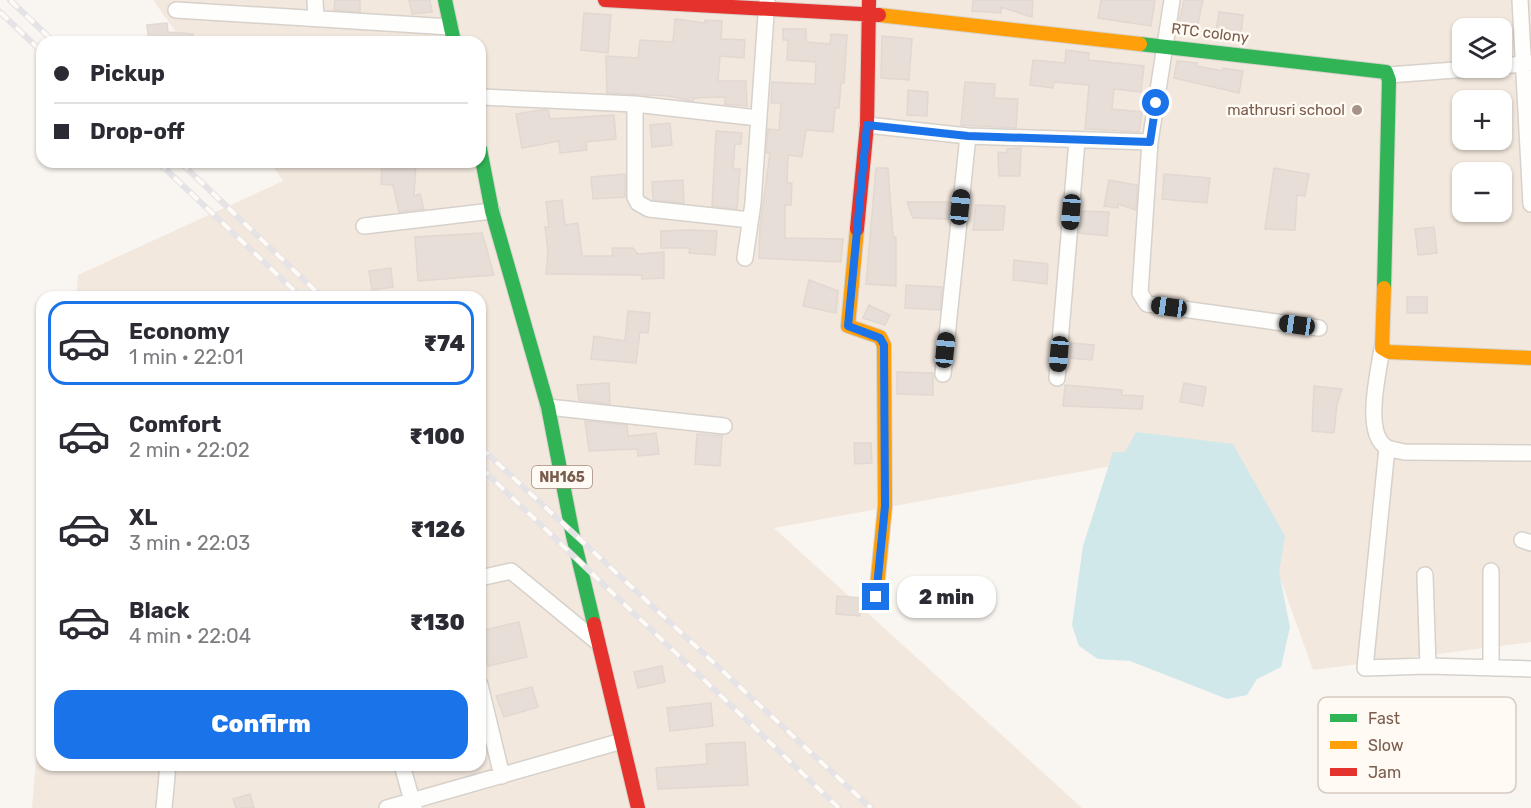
<!DOCTYPE html>
<meta charset="utf-8">
<style>
body{margin:0;font-family:Rubik,sans-serif;background:#f7f7f7;color:#2b2b33;height:100vh;display:flex;flex-direction:column;font-size:22px;white-space:nowrap}
*{box-sizing:border-box;margin:0}
p{font-size:20px;color:#7c7c81}
.icon{flex:none;width:33px;height:33px;fill:none;stroke:currentColor;stroke-width:2;stroke-linecap:round;stroke-linejoin:round}
.map{position:relative;flex:1;overflow:hidden}
.panel{position:absolute;left:36px;top:291px;width:450px;height:480px;display:flex;flex-direction:column;background:#fff;border-radius:18px;box-shadow:0 2px 4px #0004}
.panel>*{flex:none}
.hud{position:absolute;left:36px;top:36px;width:450px;height:132px;border-radius:18px;box-shadow:0 2px 4px #0004;display:grid;align-content:center;height:132px;padding:0 18px;background:#fff}
.tools{position:absolute;left:1452px;top:18px;display:grid;gap:12px}
.tools a{display:grid;place-items:center;width:60px;height:60px;border-radius:12px;background:#fff;box-shadow:0 2px 4px #0004;font-size:30px}
.end{position:absolute;width:27px;height:27px;margin:-14px;border:8px solid #1a73e8;background:#fff;box-shadow:0 0 0 3px #fff}
.from{border-radius:50%}
.bubble{position:absolute;height:42px;border-radius:18px;background:#fff;box-shadow:0 2px 4px #0004;font-size:20px;font-weight:800;line-height:42px;text-align:center}
.car{position:absolute;width:18px;height:36px;margin:-18px -9px;border-radius:8px;box-shadow:0 0 4px 2px #0007;background:linear-gradient(#222 24%,#8ab4d8 0 40%,#222 0 76%,#8ab4d8 0 86%,#222 0)}
.hud b{display:flex;align-items:center;gap:21px;height:57px;font-size:22px}
.hud b+b{border-top:2px solid #e1e1e2}
.hud i{width:15px;height:15px;background:#2b2b33}
ul{padding:10px 0 0;list-style:none}
li{display:flex;align-items:center;gap:18px;height:84px;margin:0 12px 9px;padding:0 6px;border:3px solid transparent;border-radius:18px}
li div{flex:1}
li b{display:block;font-size:22px}
li em{font-style:normal;font-weight:800}
li.on{border-color:#1a73e8}
li>.icon{width:54px;height:54px;stroke-width:1.5}
.cta{display:flex;gap:12px;margin-top:auto;padding:12px 18px}
.cta a{flex:1;height:69px;border-radius:18px;background:#1a73e8;color:#fff;font-size:24px;font-weight:800;line-height:69px;text-align:center}
.map>svg:first-child{display:block}
.residential{fill:#f2e8de;fill-rule:evenodd}
.water{fill:#d0e8ea}
.building{fill:#e6ded7;stroke:#e2d8d2;stroke-width:1.5}
.lines{fill:none;stroke-linecap:round;stroke-linejoin:round}
.street-casing{stroke:#d7d1cb;stroke-width:18}
.fast-casing{stroke:#d9d2cb;stroke-width:16}
.slow-casing{stroke:#d9d2cb;stroke-width:16}
.jam-casing{stroke:#d9d2cb;stroke-width:16}
.street{stroke:#fefefd;stroke-width:15}
.fast{stroke:#30b455;stroke-width:14}
.slow{stroke:#ff9f0a;stroke-width:14}
.jam{stroke:#e5322d;stroke-width:14}
.rail-casing{stroke:#e6e3e7;stroke-width:6}
.rail{stroke:#fffaf3;stroke-width:4;stroke-dasharray:11;stroke-linecap:butt}
.route{stroke:#1a73e8;stroke-width:8}
.poi-dot{fill:#a69286;stroke:#fffaf3;stroke-width:2}
.labels{text-anchor:middle;stroke-width:5;stroke-linejoin:round;paint-order:stroke}
.shield{fill:#fffaf3;stroke:#a28b7f;stroke-width:1.5}
.shield-label{font-size:14px;font-weight:bold;fill:#7a5c4d}
.street-label{font-size:15px;fill:#7a5c4d;stroke:#fffaf3}
.poi-label{font-size:15px;fill:#7a5c4d;stroke:#fffaf3;text-anchor:end}
.key{fill:#fffaf3;stroke:#d7cbc1;stroke-width:1.5}
.key-label{font-size:16px;fill:#7a5c4d}
</style>
<div class="map">
<svg width="1531" height="808" viewBox="0 0 1531 808">
<rect width="100%" height="100%" fill="#f9f5f0"/>
<path class="residential" d="M153 0H1531V642L1313 670 1232 444 774 528 1082 808H32L42 688V765H480V297H76L78 275 283 181 270 162H480V42H183ZM1462 28H1502V68H1462ZM1462 100H1502V140H1462ZM1462 172H1502V212H1462Z"/>
<path class="water" d="M1136 432 1233 444 1285 536 1279 572 1290 627 1281 667 1257 679 1247 695 1227 699 1130 661 1098 659 1079 646 1072 625 1083 546 1113 452H1125Z"/>
<path class="building" d="M335 0H360V12L334 10Z
M409 0H430L432 12 412 14Z
M973 0H1033L1032 17 1001 7V13L972 11Z
M1101 0H1155L1151 26 1098 18Z
M1184 0H1203L1197 29 1178 26Z
M1219 12 1243 15 1241 34 1216 31Z
M584 13 611 15 608 53 581 50Z
M675 19 705 23V20L722 21 721 39 745 40 744 58 720 56 718 81H746L747 106 725 104V97L694 98 693 101 668 96 607 93 606 56 638 58 640 40 673 42Z
M167 23 168 32 193 34 192 42H149L147 25Z
M783 29H806V42L830 44 831 34 847 35 844 83H841L839 108H835L833 132 806 130 802 157 788 155 787 183H792L791 205H785V238L843 239 841 262 759 258 760 226 770 153H766L768 129 779 130 781 103H771L772 82 815 84 816 62 787 60 788 40H783Z
M882 36 912 39 909 80 881 78Z
M1066 50 1089 53 1088 60 1144 66 1141 92 1114 89 1112 109 1142 112 1139 132 1085 129 1089 85 1054 82 1053 88 1030 85 1033 60 1065 63Z
M1177 61 1197 63 1196 66 1222 71 1223 68 1243 71 1239 93 1174 78Z
M965 82 995 84 994 98 1018 99 1016 128 961 125Z
M908 90 928 92 927 116 907 115Z
M541 110H548L550 119 614 115 616 139 586 142 587 150 560 153 559 141 522 148 516 114Z
M670 123 672 145 652 147 650 125Z
M716 131 742 133 741 144H735L733 169H740L737 209 712 206Z
M1021 148 1020 176H999L998 152 1006 153 1007 149Z
M382 162H416L414 196 420 194 424 209 399 212 393 185 381 184Z
M876 168H888L893 237H896V286L866 284Z
M1274 168 1309 174 1305 196 1297 195 1295 230 1265 229Z
M625 174V197L593 199 591 177Z
M1164 174 1210 178 1207 203 1162 199Z
M683 180 684 203 653 200 652 182Z
M1109 180 1137 185 1136 210 1118 204V208L1104 206Z
M562 200 565 225 578 223 582 256H613L612 248H633L638 254 664 252V278L642 279V275L546 274 548 251 545 227H549L546 202Z
M907 202H951L950 219 913 218Z
M976 205 1005 206 1003 230H973Z
M1081 211 1109 212 1107 236 1079 233Z
M1434 227 1437 253 1418 255 1415 229Z
M691 230 717 231 715 255 689 253 690 248H661V231Z
M482 233 494 275 418 281 415 237Z
M1014 260 1048 264 1047 284 1013 280Z
M391 268 393 287 372 290 369 271Z
M809 280 838 291 836 313 803 306Z
M906 285 942 287 940 310 905 308Z
M1407 297H1427V313H1407Z
M869 305 890 315 885 325 863 318Z
M628 311 650 313 648 333 640 332 636 363 591 359 594 336 625 341Z
M1071 343 1094 345 1092 360 1070 358Z
M897 372 933 373V395L897 394Z
M609 383 610 404 579 400 577 385Z
M1184 383 1206 387 1203 406 1180 402Z
M1065 385 1122 390V395L1143 396 1142 409 1063 406Z
M1314 386 1342 389 1337 404 1334 433 1312 431Z
M585 421 627 425 628 436 656 433 659 454 638 456 637 449 589 451Z
M697 434 722 436 720 466 695 464Z
M854 443H871L872 463 855 464Z
M837 596 861 598 860 616 836 614Z
M519 622 527 657 488 666 480 631Z
M662 666 665 682 638 688 634 672Z
M532 687 538 707 504 717 496 696Z
M711 703 713 726 670 731 667 708Z
M745 742 748 785 658 789 656 768 707 764 706 744Z
M250 794 254 808H236L233 799Z"/>
<g class="lines">
<g class="street-casing">
<path id="street" d="M315 0 316 18
M1172 0 1150 142 1140 293 1147 304 1319 328
M1520 0 1531 204
M176 10 450 27
M1502 66 1531 63
M1388 75 1482 68
M480 97 635 104 758 118
M635 104V197L638 203 649 209 750 220
M867 125 968 136 1150 142
M364 226 492 211
M745 258 753 203 767 0
M1382 348C1379 371 1363 432 1386 447 1390 450 1398 450 1404 452L1531 453
M943 374 968 136
M1057 378 1077 141
M548 407 724 426
M1387 448 1365 668 1428 666 1531 669
M1522 540 1531 543
M1491 571V668
M1425 575 1428 666
M480 578 511 571 596 641
M480 685 502 776
M402 765 414 808
M164 808 168 765
M387 808 622 741"/>
</g>
<g class="fast-casing">
<path id="fast" d="M445 0 454 42
M1140 44 1386 72 1389 80 1384 288
M480 149 492 211 548 407 573 536 594 624"/>
</g>
<g class="slow-casing">
<path id="slow" d="M879 15 1140 44
M857 229 848 326 880 337 884 345 885 506 876 597
M1384 288 1382 348 1389 352 1531 358"/>
</g>
<g class="jam-casing">
<path id="jam" d="M605 0 879 15
M857 229 867 125 869 1
M594 624 638 808"/>
</g>
<use href="#street" class="street"/>
<use href="#fast" class="fast"/>
<use href="#slow" class="slow"/>
<use href="#jam" class="jam"/>
<g class="rail-casing">
<path id="rail" d="M10 0 54 42
M0 12 42 52
M158 162 301 297
M180 162 322 297
M480 447 871 808
M480 467 839 808"/>
</g>
<use href="#rail" class="rail"/>
</g>
<g class="lines">
<path class="route" d="M876 597 885 506 884 345 880 338 848 326 867 125 968 136 1150 142 1156 103"/>
</g>
<circle class="poi-dot" cx="1357" cy="110" r="6"/>
<g class="labels">
<rect class="shield" x="532" y="466" width="60" height="22" rx="4.5"/>
<g class="shield-label">
<text x="562" y="482">NH165</text>
</g>
<g class="street-label">
<text transform="translate(1210 33) rotate(7)" y="5">RTC colony</text>
</g>
<g class="poi-label">
<text x="1345" y="115">mathrusri school</text>
</g>
</g>
<rect x="1318" y="697" width="198" height="96" rx="9" class="key"/>
<rect x="1330" y="714" width="27" height="8" fill="#30b455"/>
<rect x="1330" y="741" width="27" height="8" fill="#ff9f0a"/>
<rect x="1330" y="768" width="27" height="8" fill="#e5322d"/>
<g class="key-label">
<text x="1368" y="724">Fast</text>
<text x="1368" y="751">Slow</text>
<text x="1368" y="778">Jam</text>
</g>
</svg>
<div class="tools">
<a><svg class="icon" aria-label="layers" viewBox="0 0 24 24"><path d="M12 4l9 5-9 5-9-5zM3 14l9 5 9-5"/></svg></a>
<a>+</a>
<a>−</a>
</div>
<i class="end from" style="left:1156px;top:103px"></i>
<i class="end" style="left:876px;top:597px"></i>
<div class="bubble" style="left:897px;top:576px;width:99px">2 min</div>
<i class="car" style="left:960px;top:207px;rotate:6deg"></i>
<i class="car" style="left:1071px;top:212px;rotate:185deg"></i>
<i class="car" style="left:1169px;top:307px;rotate:278deg"></i>
<i class="car" style="left:1297px;top:325px;rotate:278deg"></i>
<i class="car" style="left:945px;top:350px;rotate:6deg"></i>
<i class="car" style="left:1059px;top:354px;rotate:185deg"></i>
<div class="hud">
<b><i class="from"></i>Pickup</b>
<b><i></i>Drop-off</b>
</div>
<section class="panel">
<ul>
<li class="on"><svg class="icon" aria-label="car" viewBox="0 0 24 24"><path d="M5 17H2v-5l4-1 3-4h7l3 4 3 1v5h-3M9 17h6M6 11h13"/><circle cx="7" cy="17" r="2"/><circle cx="17" cy="17" r="2"/></svg><div><b>Economy</b><p>1 min · 22:01</p></div><em>₹74</em></li>
<li><svg class="icon" aria-label="car" viewBox="0 0 24 24"><path d="M5 17H2v-5l4-1 3-4h7l3 4 3 1v5h-3M9 17h6M6 11h13"/><circle cx="7" cy="17" r="2"/><circle cx="17" cy="17" r="2"/></svg><div><b>Comfort</b><p>2 min · 22:02</p></div><em>₹100</em></li>
<li><svg class="icon" aria-label="car" viewBox="0 0 24 24"><path d="M5 17H2v-5l4-1 3-4h7l3 4 3 1v5h-3M9 17h6M6 11h13"/><circle cx="7" cy="17" r="2"/><circle cx="17" cy="17" r="2"/></svg><div><b>XL</b><p>3 min · 22:03</p></div><em>₹126</em></li>
<li><svg class="icon" aria-label="car" viewBox="0 0 24 24"><path d="M5 17H2v-5l4-1 3-4h7l3 4 3 1v5h-3M9 17h6M6 11h13"/><circle cx="7" cy="17" r="2"/><circle cx="17" cy="17" r="2"/></svg><div><b>Black</b><p>4 min · 22:04</p></div><em>₹130</em></li>
</ul>
<div class="cta"><a>Confirm</a></div>
</section>
</div>
